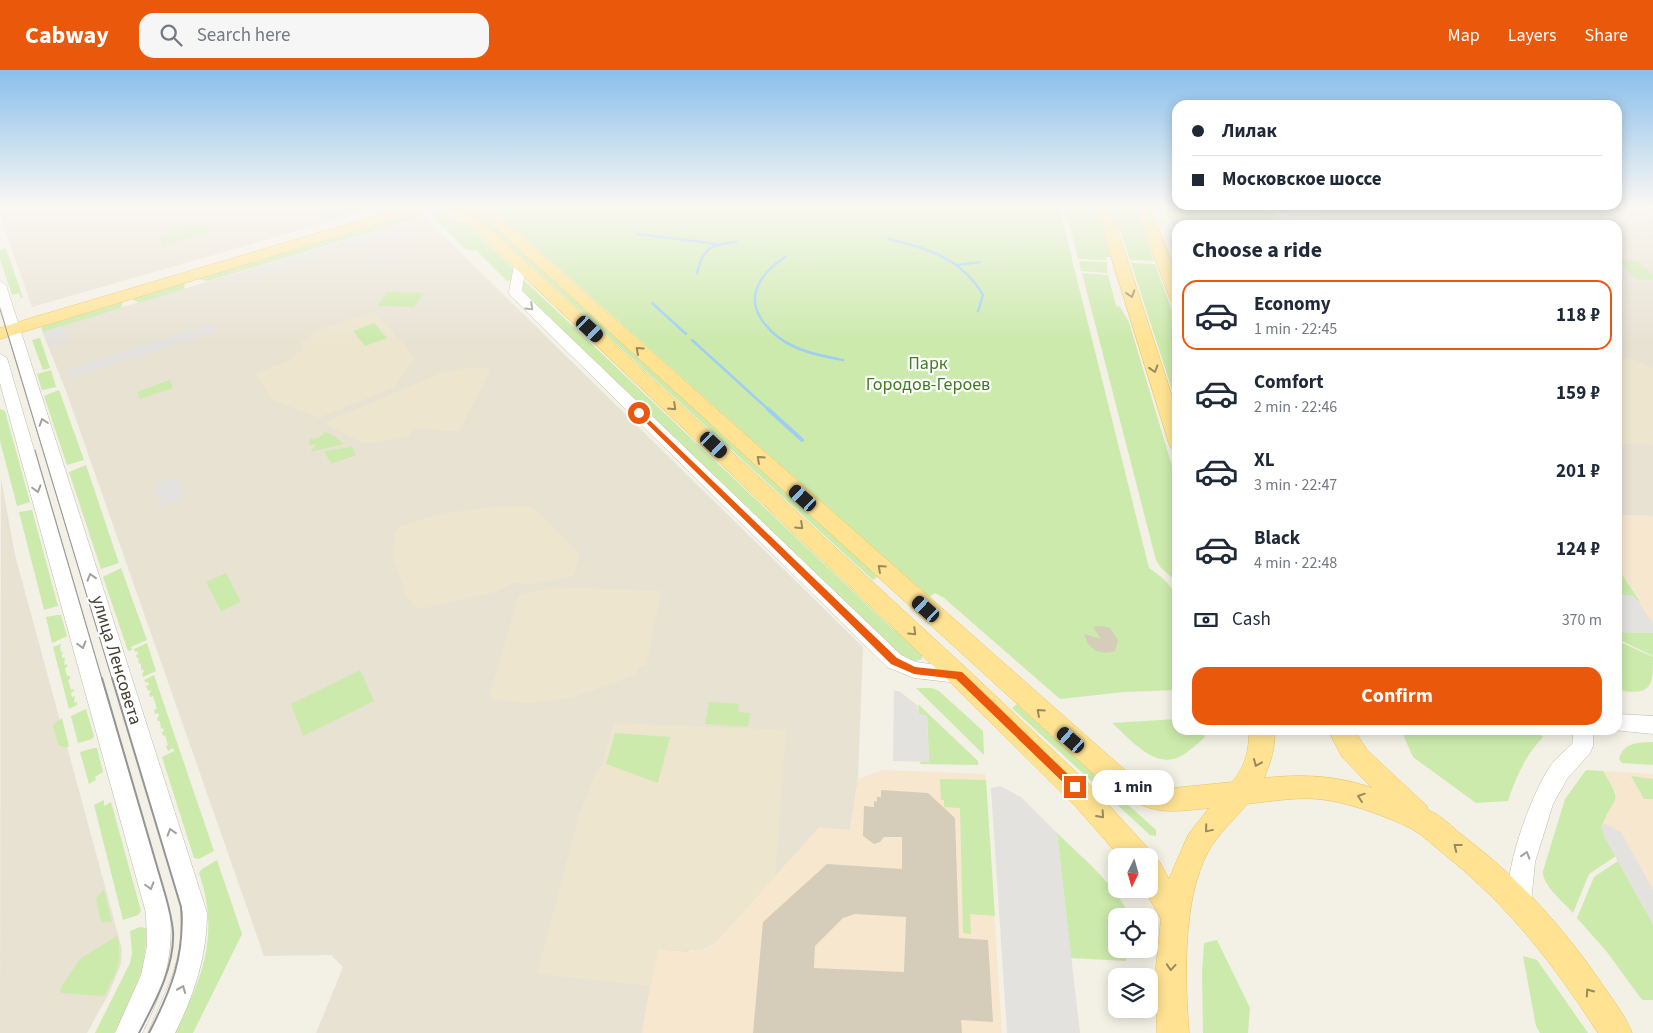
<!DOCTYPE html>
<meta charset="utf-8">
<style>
body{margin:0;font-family:"Source Sans 3",sans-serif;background:#f6f6f7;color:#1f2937;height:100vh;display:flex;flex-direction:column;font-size:19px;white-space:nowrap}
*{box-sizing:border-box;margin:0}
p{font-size:16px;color:#747a83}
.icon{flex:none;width:28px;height:28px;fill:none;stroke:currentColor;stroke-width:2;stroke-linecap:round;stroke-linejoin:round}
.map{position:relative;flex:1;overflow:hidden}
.side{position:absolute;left:1172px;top:150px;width:450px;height:515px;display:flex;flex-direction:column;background:#fff;border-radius:15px;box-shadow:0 2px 12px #0003}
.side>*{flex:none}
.top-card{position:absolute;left:1172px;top:30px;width:450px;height:110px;border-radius:15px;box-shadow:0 2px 12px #0003;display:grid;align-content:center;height:110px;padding:0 20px;background:#fff}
.needle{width:32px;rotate:185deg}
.controls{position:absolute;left:1108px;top:778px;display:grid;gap:10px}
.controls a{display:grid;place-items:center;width:50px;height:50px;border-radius:10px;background:#fff;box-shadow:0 2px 12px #0003;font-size:25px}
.end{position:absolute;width:22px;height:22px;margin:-11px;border:6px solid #ea580c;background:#fff;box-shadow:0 0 0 2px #fff}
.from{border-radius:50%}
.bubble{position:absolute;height:35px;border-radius:15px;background:#fff;box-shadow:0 2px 12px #0003;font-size:16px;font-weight:700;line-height:35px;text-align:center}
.car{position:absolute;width:15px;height:30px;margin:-15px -8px;border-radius:6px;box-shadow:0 0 4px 1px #0007;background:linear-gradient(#222 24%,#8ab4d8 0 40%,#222 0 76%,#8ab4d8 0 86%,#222 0)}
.top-card b{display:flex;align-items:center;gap:18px;height:48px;font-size:19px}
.top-card b+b{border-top:1px solid #e0e1e3}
.top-card i{width:12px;height:12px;background:#1f2937}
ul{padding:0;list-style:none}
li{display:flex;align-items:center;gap:15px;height:70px;margin:0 10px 8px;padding:0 10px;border:2px solid transparent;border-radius:15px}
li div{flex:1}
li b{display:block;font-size:19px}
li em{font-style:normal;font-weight:700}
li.selected{border-color:#ea580c}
li>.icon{width:45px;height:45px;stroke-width:1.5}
h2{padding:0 20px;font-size:22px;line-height:60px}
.pay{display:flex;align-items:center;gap:12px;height:55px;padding:0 20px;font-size:19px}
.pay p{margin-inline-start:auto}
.cta{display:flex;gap:10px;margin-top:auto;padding:10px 20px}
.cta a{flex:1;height:58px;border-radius:15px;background:#ea580c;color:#fff;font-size:20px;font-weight:700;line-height:58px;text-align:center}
header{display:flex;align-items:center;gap:30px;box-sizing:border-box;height:70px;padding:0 25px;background:#ea580c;color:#fff}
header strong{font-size:24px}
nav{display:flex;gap:28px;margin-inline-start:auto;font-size:18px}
.search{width:350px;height:45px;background:#f6f6f7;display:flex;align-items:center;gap:12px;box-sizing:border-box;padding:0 18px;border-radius:15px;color:#747a83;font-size:19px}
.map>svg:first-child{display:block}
.residential{fill:#e8e2d3}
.commercial{fill:#f7e7cf}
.education{fill:#ede5ce}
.green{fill:#cceaac}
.parking{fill:#e4e2de}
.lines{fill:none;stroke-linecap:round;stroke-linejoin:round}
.stream-far1{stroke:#9ecff3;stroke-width:2.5}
.stream{stroke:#9ecff3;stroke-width:4}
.building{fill:#d6ccba;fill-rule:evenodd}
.minor-casing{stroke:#c2bbaa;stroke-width:1}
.major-casing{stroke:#e9c35e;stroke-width:1}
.minor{fill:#fff;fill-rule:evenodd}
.major{fill:#ffe393;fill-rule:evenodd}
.tram-far1{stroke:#959595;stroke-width:1}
.tram{stroke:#959595;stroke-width:2}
.oneway{stroke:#99895f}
.oneway2{stroke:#a2a09a}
.route{fill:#ea580c}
.labels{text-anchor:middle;stroke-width:4.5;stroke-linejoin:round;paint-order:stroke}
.park-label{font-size:18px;fill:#437b25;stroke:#fff}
.street-label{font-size:18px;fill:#464034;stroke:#fff}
</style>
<header>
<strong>Cabway</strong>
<div class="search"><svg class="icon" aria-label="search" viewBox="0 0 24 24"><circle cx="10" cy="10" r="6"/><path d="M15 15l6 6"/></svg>Search here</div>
<nav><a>Map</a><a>Layers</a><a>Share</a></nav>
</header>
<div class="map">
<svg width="1653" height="963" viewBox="0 0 1653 963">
<rect width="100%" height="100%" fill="#f3f0e5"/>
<path class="residential" d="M0 137H380L32 237 0 146Z
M1316 137H1653V446L1618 445V155H1328Z
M424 147 863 577 858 709 850 760 720 867 687 882 657 880 642 963H316L343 897 331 885 264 886 66 321 42 261Z
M1 408 15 485 122 879 121 894 108 925 87 963H0Z"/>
<path class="commercial" d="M1618 445 1653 446V563L1618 562V525L1640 529 1618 498Z
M883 700 985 704 1002 963H642L657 880 687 882 707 878 714 874 819 757 850 760 858 709Z
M1603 701 1653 704V854L1605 768 1603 753 1615 730 1616 722Z"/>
<path class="education" d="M375 242 402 272 414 289 393 318 318 348 273 330 255 304 291 290V286L304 280 301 273 315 261Z
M1618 288 1634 290 1653 298V375L1618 374Z
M468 297 491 299 459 361 413 359 409 366 365 374 324 353 441 303Z
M496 436H532L580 485 573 506 535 514 513 513 495 522 425 538 415 537 406 525 393 488 395 461 402 456 435 445Z
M556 517 661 521 646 596H638L636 605 571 628 552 631 525 633 496 630 489 626 519 525Z
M614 653 786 660 775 807 714 874 700 880H658L651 916 537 904 579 745 594 706 602 694Z"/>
<path class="green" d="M467 137H472L878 506 873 510Z
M490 137H1059L1149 498C1162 507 1173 515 1177 531V620L1124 622 1060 629 944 528 935 523 929 527Z
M1065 137H1094L1110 187H1106V190L1078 189Z
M1112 137H1135L1154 191 1130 190Z
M1164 137H1272L1283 155H1178L1177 165Z
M445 140 458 152 463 151 514 199V210L507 211 477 181 465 179 431 144Z
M423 142 425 144 424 146 208 211 198 209Z
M204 154 210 162 164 175 159 167Z
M6 178 23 228H21L19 223 12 225 0 189V180Z
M1618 190 1638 191 1653 205V210L1636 209Z
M1079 191 1107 192V203L1081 201Z
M1131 193 1155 194 1177 254V335Z
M1082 203 1108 205 1116 236 1120 237 1129 252 1177 413V512L1161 498 1156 490Z
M524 210 894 560 895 559 922 585V589L915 591 890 580 522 225 521 214Z
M185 213 184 219 145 231 139 233 132 229Z
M387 222 424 223 414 237 377 236Z
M123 232 121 238 43 262 41 257Z
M374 253 387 268 365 276 353 261Z
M40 268 50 298 43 300 32 270Z
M51 300 56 317 42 320 37 304Z
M170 310 173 318 140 329 137 322Z
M59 320 84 390 67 395 44 326Z
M0 339 5 341 30 432 17 436 0 371Z
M325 362 334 366 344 374 310 382 317 374 309 375 310 369 318 368Z
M352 377 356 385 331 394 324 381Z
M86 395 119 493 101 499 69 402Z
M32 440 58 536 44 540 19 442Z
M121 498 147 570 131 577 132 580 128 581 103 507Z
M226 503 241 532 221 541 206 512Z
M1618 503H1621L1640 531 1636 530 1633 526 1618 525Z
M57 545H61L67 566 52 573 46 547Z
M1618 562 1653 563V586L1618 569Z
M1618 571 1653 587C1653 613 1653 625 1623 621L1618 613Z
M147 573 156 601 143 607 142 603 144 602 143 599 141 600V593L139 594 138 590 140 589 137 588 136 585 138 584 137 581 135 582 134 579Z
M61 574 60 578 61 582 63 581 62 585V588L65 587 64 595 67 594V597L65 598 67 606H70V609L68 610 71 620 73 619 74 621 71 623 72 627 75 626 74 633 77 632V635L69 639 53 577Z
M360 600 374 631 303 666 291 634Z
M154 605 214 781 199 789 194 788 162 687 174 681 173 678 168 681 166 676 168 675 165 665 163 666 162 662 164 661 163 658 161 659 160 651H158L157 648 159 646 158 643 155 644 154 640 157 639 153 626 150 627 149 623 151 622 150 620 148 621 146 616 149 615 148 612 146 613 144 610Z
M916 618H931L939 621 983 661 984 685Z
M709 632 739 634 738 642 750 643 748 657 705 654Z
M918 634 978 691V695L920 694 921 691H929L927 646 919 644Z
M1017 634 1156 760V766L1150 765 1012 638Z
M86 639 94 666 92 669 78 673 71 646Z
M62 648 69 676 66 678 58 675 53 655Z
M1177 649 1178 660H1203L1205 667C1197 674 1189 682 1179 687 1154 699 1129 668 1112 653Z
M1401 660H1450L1541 665 1543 667C1525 686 1516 707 1508 731L1476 733 1413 687Z
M615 663 670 667 658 713 606 694Z
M1653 672V695L1622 693 1619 689C1623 673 1638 672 1653 672Z
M94 678H97L103 702 95 707 96 710 89 714 80 682Z
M1586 700 1603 701C1624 735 1615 723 1602 756L1605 768 1616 786 1589 804 1573 843C1564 832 1542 816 1543 801L1565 729Z
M1631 706 1653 709V729H1644Z
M940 709 986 710 995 846 970 844 971 864 963 863 960 738 944 737V730H941Z
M104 730V736L111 732 141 841 138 845 123 850 94 735Z
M1057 763C1076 782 1123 821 1128 846H1116V879H1127L1126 891 1071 888Z
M217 790 242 864 193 963H175C203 907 220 865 199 803L202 799Z
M1618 791 1653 854V930H1642L1607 882 1577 848 1594 807Z
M104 820 112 852H102L100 848 96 828Z
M140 857 146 858C147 900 134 927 114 963H95L130 893 132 883 130 861Z
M117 866C124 891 116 904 104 926L62 923 60 921 61 917 80 889Z
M1217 870 1250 938 1248 963H1203L1202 903 1204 873Z
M1523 886 1537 890 1588 963H1540L1536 956Z"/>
<path class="parking" d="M418 149 422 154 229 215 225 209Z
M404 179 407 181 377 191 376 192 378 194 397 188 400 191 380 197 377 195 370 197 366 191Z
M210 254 215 262 70 308 67 300Z
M62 256 69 271 49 277 43 262Z
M176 407 184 429 161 437 153 415Z
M1618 525 1633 526 1639 532 1649 548 1653 551V563L1618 562Z
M894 621H899L917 635 919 644 927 646 929 692 893 691Z
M1000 716 1021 727 1057 763 1080 963H1007L991 718Z
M1603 753 1621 762 1653 820V854L1605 768 1602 760Z"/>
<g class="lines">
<path class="stream-far1" d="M638 164 716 174
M889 169C929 179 961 188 983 225L978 241
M785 187C774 195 762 204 757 218 747 243 774 268 795 277 810 284 827 287 843 290
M958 195 980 192
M697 203C703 178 711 174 736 172
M652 233 686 264
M692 270 769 340"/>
<path class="stream" d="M768 339 802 370"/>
</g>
<path class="building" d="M1102 556 1110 558 1118 570 1115 581 1106 583 1096 581 1088 574 1084 564 1101 569 1093 557Z
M881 720 928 723 955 748 959 868 988 870 993 952 961 950 962 963H753L763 852 827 794 902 799V767H884L880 772 874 774 863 766 864 736 874 737V731L877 732V727H881ZM855 844 906 847 904 902 814 898 815 876 843 848Z"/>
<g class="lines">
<g class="minor-casing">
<path id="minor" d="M1273 137H1283L1295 155H1283Z
M520 191 526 195 522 221 901 585 916 592 965 599 968 605 965 611 958 613 914 608 887 597 510 225 509 222 514 195Z
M0 211 6 215 207 843C207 886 194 925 175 963H148C167 918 182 895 183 843L0 236Z
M0 284 7 288 170 843C174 887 162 924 142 963H115L141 905 147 876 146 843 0 313Z
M1618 644 1653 646V664L1613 660H1618Z
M1573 660H1593V676L1590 683 1567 709 1553 734 1535 792 1531 833 1527 841 1519 845 1511 841C1498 811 1532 722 1551 695 1557 687 1566 680 1573 673Z"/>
</g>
<g class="major-casing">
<path id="major" d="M406 137H427L425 140 0 269V258L31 248Z
M451 137H466L966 598 1095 720 1147 777 1150 788 1159 791 1169 809 1188 765 1209 738C1160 744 1150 743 1108 717L473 137H488L1126 701 1150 714 1173 718 1232 712C1246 696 1249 680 1249 660H1275C1275 678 1271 692 1264 708 1301 704 1336 705 1372 718L1342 687 1328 660H1354L1367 680 1427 736 1428 740C1441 745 1452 757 1462 765 1518 807 1563 857 1602 914 1613 930 1625 945 1632 963H1598C1554 895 1509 836 1445 785 1435 777 1424 766 1412 759 1388 747 1353 734 1326 730 1300 726 1273 731 1247 734 1234 750 1218 764 1208 782 1182 830 1185 910 1189 963H1157L1156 897 1161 849 1144 819H1149V786H1119L1077 738 950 612Z
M1096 137H1110L1178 344V380L1171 378 1169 374Z
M1136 137H1150L1178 208V234L1172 232 1170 229Z"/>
</g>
<use href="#minor" class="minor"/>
<use href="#major" class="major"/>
<path class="tram-far1" d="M0 239 112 609
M35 380 102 609"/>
<path class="tram" d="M102 608 166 827C169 838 172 850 173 861 175 897 155 932 139 963
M112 608 181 837C185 886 171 920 149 963"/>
</g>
<defs><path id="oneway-chevron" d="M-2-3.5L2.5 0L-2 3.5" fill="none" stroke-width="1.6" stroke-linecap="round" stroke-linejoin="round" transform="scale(1.25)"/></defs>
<g class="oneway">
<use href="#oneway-chevron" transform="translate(1131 224) rotate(72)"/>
<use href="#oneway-chevron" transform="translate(639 280) rotate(-138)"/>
<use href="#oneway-chevron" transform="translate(1154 299) rotate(73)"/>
<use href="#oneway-chevron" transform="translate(673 337) rotate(43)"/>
<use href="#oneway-chevron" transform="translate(760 389) rotate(-138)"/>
<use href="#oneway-chevron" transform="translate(800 456) rotate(43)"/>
<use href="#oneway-chevron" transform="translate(881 498) rotate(-138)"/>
<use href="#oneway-chevron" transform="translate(913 562) rotate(44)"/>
<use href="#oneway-chevron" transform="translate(1040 642) rotate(-138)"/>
<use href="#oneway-chevron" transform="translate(1257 693) rotate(113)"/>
<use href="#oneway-chevron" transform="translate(1361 727) rotate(-161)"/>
<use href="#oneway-chevron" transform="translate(1101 745) rotate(48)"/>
<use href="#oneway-chevron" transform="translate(1208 759) rotate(130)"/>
<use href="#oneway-chevron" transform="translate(1457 777) rotate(-142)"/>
<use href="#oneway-chevron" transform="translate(1171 897) rotate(94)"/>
<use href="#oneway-chevron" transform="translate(1589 922) rotate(-125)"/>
</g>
<g class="oneway2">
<use href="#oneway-chevron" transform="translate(530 237) rotate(44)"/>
<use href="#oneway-chevron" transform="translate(43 352) rotate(-108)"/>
<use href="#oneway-chevron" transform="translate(37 419) rotate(74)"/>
<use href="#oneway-chevron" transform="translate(91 507) rotate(-107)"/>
<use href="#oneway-chevron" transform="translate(82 575) rotate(74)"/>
<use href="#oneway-chevron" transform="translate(171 762) rotate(-107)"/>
<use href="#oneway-chevron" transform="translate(1526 785) rotate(-73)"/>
<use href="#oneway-chevron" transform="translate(150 816) rotate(74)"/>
<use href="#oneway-chevron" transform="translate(182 919) rotate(-68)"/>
</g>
<linearGradient id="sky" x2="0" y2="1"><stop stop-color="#8abfec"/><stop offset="0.5" stop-color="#faf8f3"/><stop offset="1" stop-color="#faf8f3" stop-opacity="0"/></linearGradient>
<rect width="1653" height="272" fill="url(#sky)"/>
<path class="route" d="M639 340 897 588 915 597 962 602 1078 714V720H1071L956 609 914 604 891 594 637 344V341Z"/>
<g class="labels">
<g class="park-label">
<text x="928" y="299">Парк<tspan x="928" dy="21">Городов-Героев</tspan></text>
</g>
<g class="street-label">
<text transform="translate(117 590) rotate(73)" y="6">улица Ленсовета</text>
</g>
</g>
</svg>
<div class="controls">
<a><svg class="needle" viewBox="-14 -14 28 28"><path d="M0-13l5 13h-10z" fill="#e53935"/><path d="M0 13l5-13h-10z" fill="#747a83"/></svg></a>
<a><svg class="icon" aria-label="locate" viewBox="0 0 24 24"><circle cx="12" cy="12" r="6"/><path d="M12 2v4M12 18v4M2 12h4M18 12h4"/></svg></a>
<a><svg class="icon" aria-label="layers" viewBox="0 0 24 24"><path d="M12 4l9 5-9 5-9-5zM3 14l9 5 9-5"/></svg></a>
</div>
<i class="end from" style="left:639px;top:343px"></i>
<i class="end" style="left:1075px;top:717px"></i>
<div class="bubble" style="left:1092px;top:700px;width:82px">1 min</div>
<i class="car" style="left:590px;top:259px;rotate:133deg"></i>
<i class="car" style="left:714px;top:375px;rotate:133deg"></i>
<i class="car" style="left:803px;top:428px;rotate:312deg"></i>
<i class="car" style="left:926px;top:539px;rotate:312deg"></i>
<i class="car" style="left:1071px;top:670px;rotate:311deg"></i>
<div class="top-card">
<b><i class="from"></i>Лилак</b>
<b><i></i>Московское шоссе</b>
</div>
<section class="side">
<h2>Choose a ride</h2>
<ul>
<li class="selected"><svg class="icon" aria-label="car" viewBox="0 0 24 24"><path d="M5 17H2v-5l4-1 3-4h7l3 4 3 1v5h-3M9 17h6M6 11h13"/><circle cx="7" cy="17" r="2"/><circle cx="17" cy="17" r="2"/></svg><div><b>Economy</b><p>1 min · 22:45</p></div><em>118 ₽</em></li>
<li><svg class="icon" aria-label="car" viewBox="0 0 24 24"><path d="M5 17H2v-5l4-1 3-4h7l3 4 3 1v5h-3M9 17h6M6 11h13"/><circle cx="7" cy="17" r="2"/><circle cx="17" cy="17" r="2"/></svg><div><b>Comfort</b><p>2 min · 22:46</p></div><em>159 ₽</em></li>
<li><svg class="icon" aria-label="car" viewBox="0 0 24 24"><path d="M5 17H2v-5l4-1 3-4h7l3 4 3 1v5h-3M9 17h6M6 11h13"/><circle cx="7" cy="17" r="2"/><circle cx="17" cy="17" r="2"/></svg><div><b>XL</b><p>3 min · 22:47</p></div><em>201 ₽</em></li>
<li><svg class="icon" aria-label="car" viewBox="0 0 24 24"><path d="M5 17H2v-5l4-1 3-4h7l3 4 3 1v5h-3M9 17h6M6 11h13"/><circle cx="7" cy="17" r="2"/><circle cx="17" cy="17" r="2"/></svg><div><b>Black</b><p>4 min · 22:48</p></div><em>124 ₽</em></li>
</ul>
<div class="pay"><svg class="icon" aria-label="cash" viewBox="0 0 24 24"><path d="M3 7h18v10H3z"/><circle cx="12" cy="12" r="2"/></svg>Cash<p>370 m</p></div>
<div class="cta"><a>Confirm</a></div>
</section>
</div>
